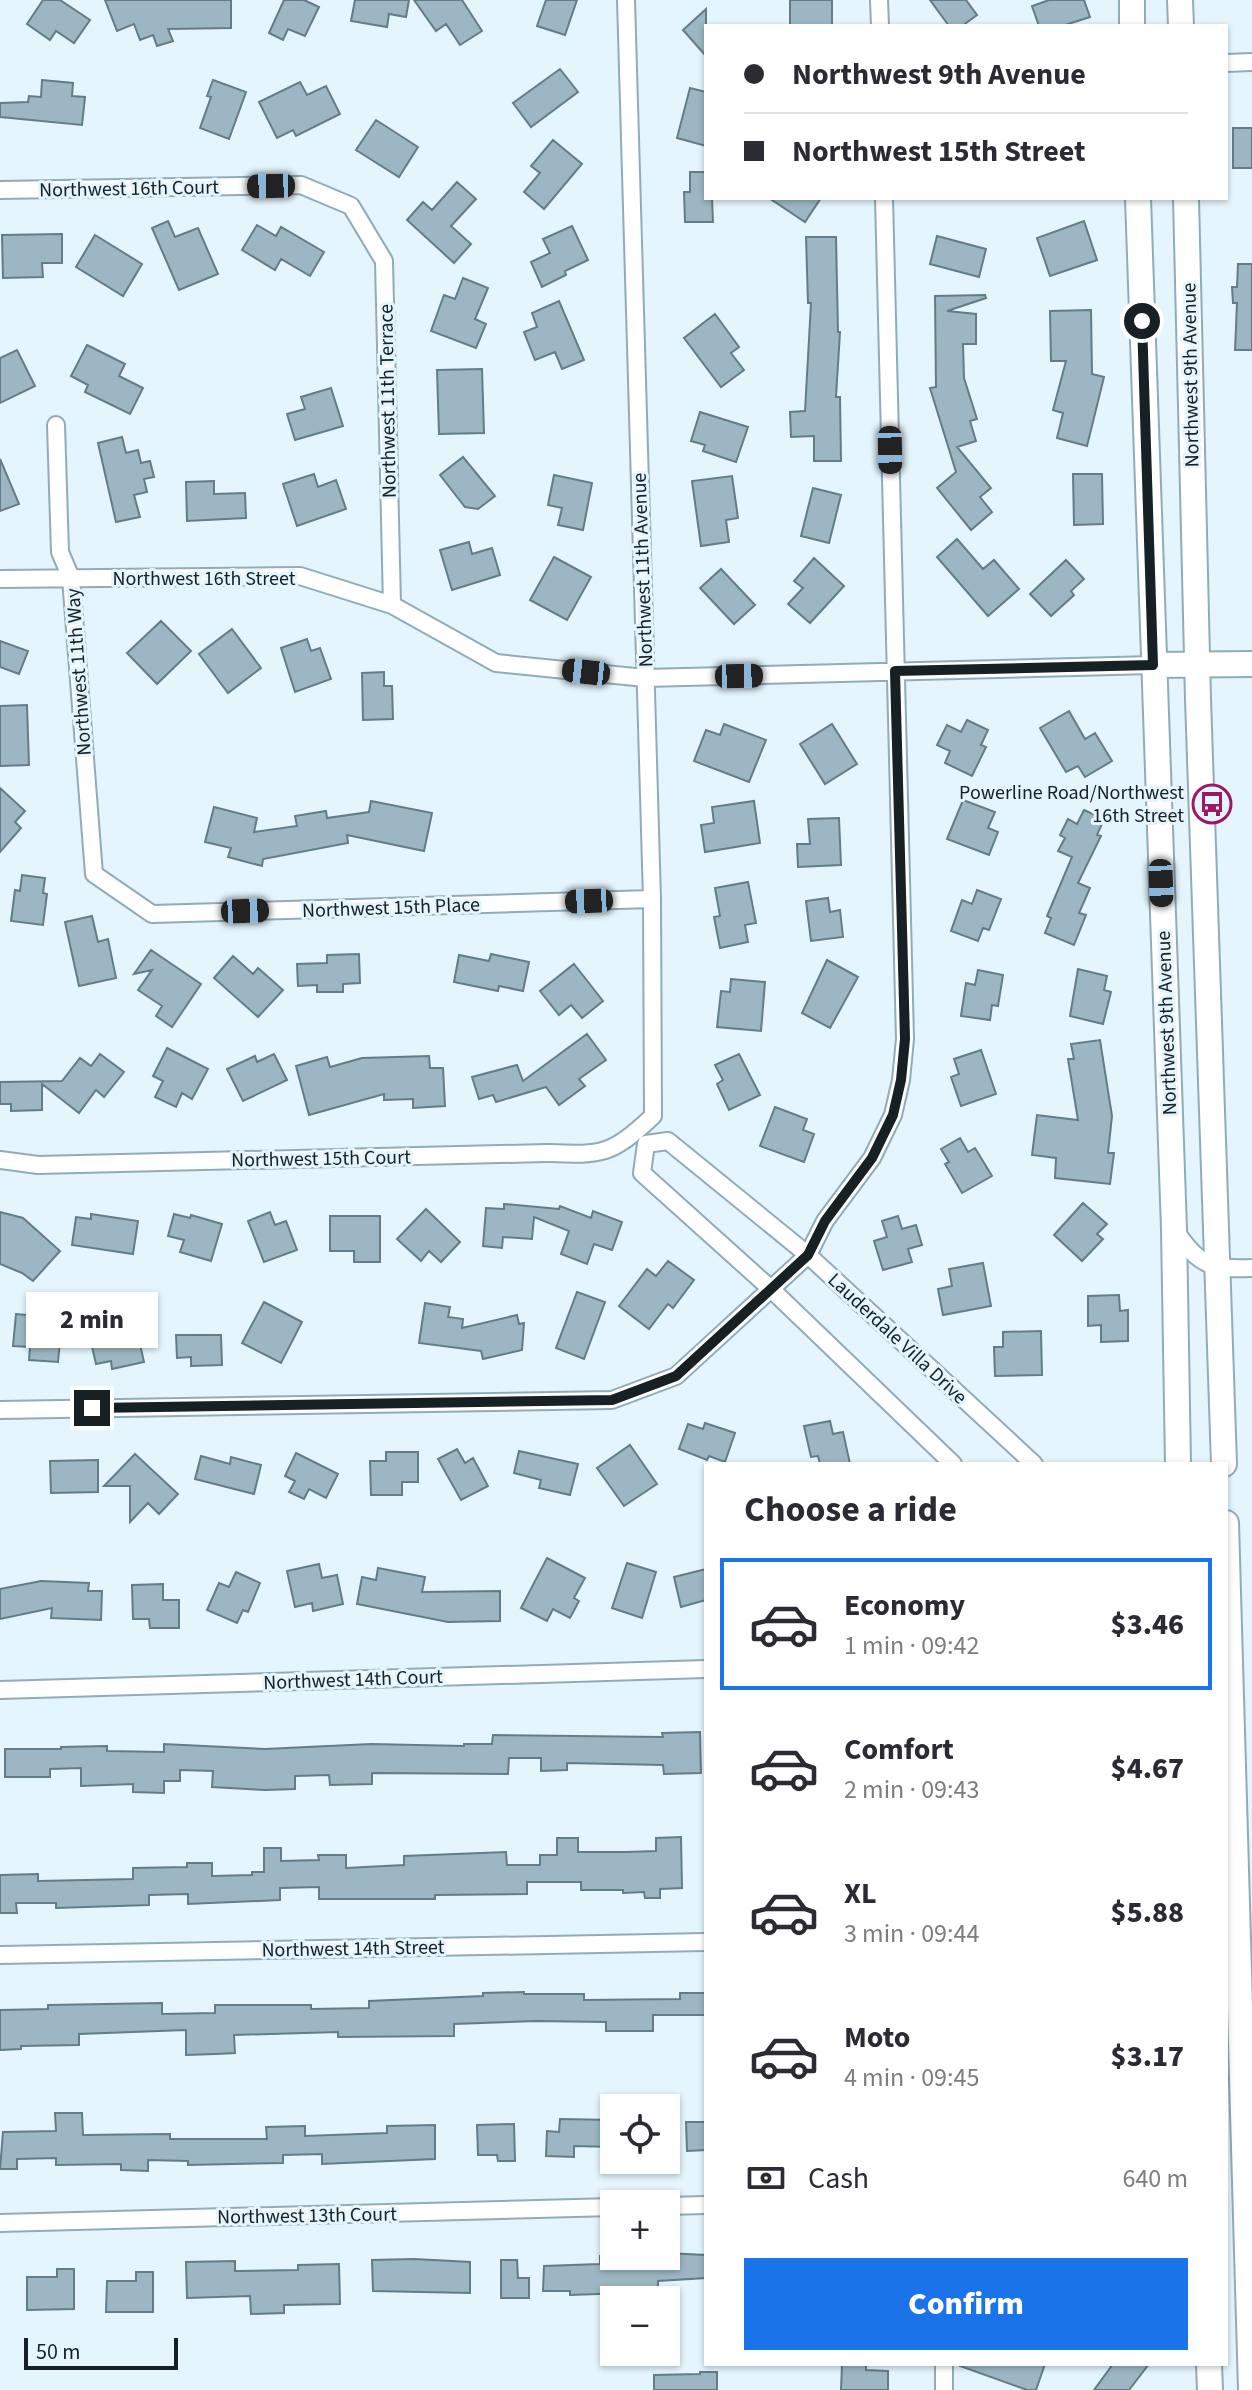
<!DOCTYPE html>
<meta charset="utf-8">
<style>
body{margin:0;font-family:"Source Sans 3",sans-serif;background:#f2f2f3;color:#2b2b33;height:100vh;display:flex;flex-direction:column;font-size:30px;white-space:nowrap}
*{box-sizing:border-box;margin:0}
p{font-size:26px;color:#7c7c81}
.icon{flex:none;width:44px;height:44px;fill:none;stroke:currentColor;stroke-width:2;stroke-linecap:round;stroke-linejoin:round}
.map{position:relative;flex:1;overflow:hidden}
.sheet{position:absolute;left:704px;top:1462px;width:524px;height:904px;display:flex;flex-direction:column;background:#fff;border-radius:0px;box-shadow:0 2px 6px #0004}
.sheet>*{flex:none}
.guide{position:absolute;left:704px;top:24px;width:524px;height:176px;border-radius:0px;box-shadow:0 2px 6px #0004;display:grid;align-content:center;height:176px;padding:0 40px;background:#fff}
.controls{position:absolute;left:600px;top:2094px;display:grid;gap:16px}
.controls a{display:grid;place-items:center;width:80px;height:80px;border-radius:0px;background:#fff;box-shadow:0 2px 6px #0004;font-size:40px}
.scale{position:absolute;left:24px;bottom:20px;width:154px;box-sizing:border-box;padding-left:8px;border:4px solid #162025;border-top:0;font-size:22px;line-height:28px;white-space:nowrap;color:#162025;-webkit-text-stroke:6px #e4f5fd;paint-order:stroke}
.end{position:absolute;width:36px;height:36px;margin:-18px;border:10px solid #162025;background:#fff;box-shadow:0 0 0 4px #fff}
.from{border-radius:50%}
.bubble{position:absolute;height:56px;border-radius:0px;background:#fff;box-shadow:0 2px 6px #0004;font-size:26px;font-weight:800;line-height:56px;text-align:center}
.car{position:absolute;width:24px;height:48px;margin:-24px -12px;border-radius:10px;box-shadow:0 0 6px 2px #0007;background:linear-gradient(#222 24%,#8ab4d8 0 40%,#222 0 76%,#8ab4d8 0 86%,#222 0)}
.guide b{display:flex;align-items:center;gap:28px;height:76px;font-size:30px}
.guide b+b{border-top:2px solid #e1e1e2}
.guide i{width:20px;height:20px;background:#2b2b33}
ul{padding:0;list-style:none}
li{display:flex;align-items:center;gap:24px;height:132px;margin:0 16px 12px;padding:0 24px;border:4px solid transparent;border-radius:0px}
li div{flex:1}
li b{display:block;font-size:30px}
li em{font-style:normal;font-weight:800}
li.current{border-color:#1a73e8}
li>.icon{width:72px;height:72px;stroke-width:1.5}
h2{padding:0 40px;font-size:36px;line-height:96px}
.pay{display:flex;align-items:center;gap:20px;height:88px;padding:0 40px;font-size:30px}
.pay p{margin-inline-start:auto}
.primary-button{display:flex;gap:16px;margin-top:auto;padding:16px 40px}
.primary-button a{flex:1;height:92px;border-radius:0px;background:#1a73e8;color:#fff;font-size:32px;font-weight:800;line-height:92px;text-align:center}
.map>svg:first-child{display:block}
.building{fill:#9cb7c3;stroke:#637c88;stroke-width:2}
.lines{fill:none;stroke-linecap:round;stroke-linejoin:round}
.street-casing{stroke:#91acb8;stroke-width:20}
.secondary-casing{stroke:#91acb8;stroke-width:28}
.street{stroke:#fff;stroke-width:16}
.secondary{stroke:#fff;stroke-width:24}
.route{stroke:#162025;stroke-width:10}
.labels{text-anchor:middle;stroke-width:6;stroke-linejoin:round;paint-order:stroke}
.street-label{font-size:20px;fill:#162025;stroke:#e4f5fd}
.poi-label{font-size:20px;fill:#162025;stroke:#e4f5fd;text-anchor:end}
</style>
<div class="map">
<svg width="1252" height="2390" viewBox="0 0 1252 2390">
<rect width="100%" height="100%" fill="#e4f5fd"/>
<path class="building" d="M43 0H60L90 20 74 43 56 31 50 40 27 24Z
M105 0H231V28L168 29 173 41 157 46 153 35 140 40 134 24 117 31Z
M284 0H304L319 7 305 36 288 29 283 40 269 33Z
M355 0H409L406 17 389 14 387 27 351 21Z
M414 0H462L482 31 460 45 446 24 436 31Z
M546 0H577L565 35 537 26Z
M790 0H832V26H790Z
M930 0H966L977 15 962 26H949Z
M1049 0H1084L1090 17 1062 26H1039L1032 6Z
M706 9V56L683 30Z
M560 69 578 92 531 127 513 103Z
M42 80 73 83 72 96 85 97 82 125 0 117V103L28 102 29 96 41 97Z
M213 80 246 92 229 139 200 128 211 97 207 96Z
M300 82 307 95 326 86 340 114 296 136 293 130 277 138 259 102Z
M690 88 706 92V146L677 138Z
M376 120 418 147 399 177 356 150Z
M1233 128H1252V168H1233Z
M553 140 582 164 544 209 524 192 540 173 531 166Z
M690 172H706V198H712L713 222H685L684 192H690Z
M457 182 476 199 451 226 471 244 454 263 407 220 423 202 432 210Z
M769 198H821L805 222Z
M168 221 175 237 198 228 218 274 179 290 152 228Z
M1084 221 1097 260 1050 276 1037 238Z
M257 225 276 236 281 227 324 252 310 276 281 259 275 270 242 250Z
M572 226 588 260 565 271 566 275 542 287 531 262 550 253 543 239Z
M62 234V263H42L43 277 3 278 2 235Z
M95 235 142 264 123 296 76 267Z
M937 236 986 249 979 277 930 264Z
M806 237H836L838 332H840L836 397H840L841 461H814V436L791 437 790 412 805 411 811 303H808Z
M1238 264H1252V350H1235L1237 303H1233L1232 287H1237Z
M463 278 488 288 475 319 486 324 476 348 431 331 444 295 455 299Z
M985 295 986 298 947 311 976 314V344H963L964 378 977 419 970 421 976 441 957 447 991 488 980 497 992 512 971 530 937 488 956 472 930 388 936 387 935 296Z
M559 301 584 360 562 369 555 352 535 360 524 332 537 327 532 313Z
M1091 310 1092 374 1104 377 1087 446 1057 438 1063 413 1053 410 1066 361H1051L1050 311Z
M715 314 739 347 731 353 744 370 721 387 684 338Z
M87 345 125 364 119 376 143 388 130 414 85 392 88 385 71 376Z
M17 350 35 386 0 403V358Z
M482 369 484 433 439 434 437 370Z
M331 388 343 426 295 440 287 414 305 409 301 397Z
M700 412 748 427 736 462 703 451 705 445 691 441Z
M122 437 126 453 138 450 141 463 150 461 154 477 144 479 147 492 134 495 140 517 116 522 98 443Z
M463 457 495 496 478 509 465 507 440 475Z
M0 459 19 504 0 511Z
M314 474 318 487 336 480 346 509 297 526 283 484Z
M1073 474H1102L1103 524 1074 525Z
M554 475 592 483 583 530 558 525 562 508 548 505Z
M732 476 738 518 726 520 729 542 701 546 692 481Z
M214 481V494L245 493 246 518 187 521 186 482Z
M813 488 841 495 829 543 801 536Z
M957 539 983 569 994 560 1019 589 988 616 937 557Z
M469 542 472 554 492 548 500 575 452 590 440 550Z
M554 557 591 577 567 620 530 600Z
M814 558 844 586 810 623 788 604 803 588 794 581Z
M1066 560 1084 579 1071 591 1074 595 1051 616 1030 594Z
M721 569 755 605 734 624 700 588Z
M161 621 191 651 157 684 127 653Z
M232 629 261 668 228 693 199 654Z
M307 639 311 651 320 648 331 679 295 692 281 648Z
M0 641 28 651 19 674 0 667Z
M384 672V686H392L393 719 363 720 362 673Z
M27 705 29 765 0 766V706Z
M1069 711 1085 739 1095 733 1112 761 1085 777 1078 766 1066 772 1040 728Z
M967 720 988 730 981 745 986 747 972 776 945 763 950 751 937 745 947 725 961 732Z
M724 724 766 740 749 782 694 761 706 730 720 735Z
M832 724 857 764 825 784 800 744Z
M0 788 25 811 15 822 21 828 0 852Z
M963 800 995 812 988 828 998 832 989 855 947 839Z
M371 801 432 813 424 851 347 835 348 843 263 859 262 866 228 857 231 848 205 842 214 807 257 818 254 832 297 826 295 816 326 811 327 818 369 812Z
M754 801 760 843 705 852 701 825 714 823 712 807Z
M1084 810 1104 819 1097 835 1101 836 1078 883 1090 888 1079 913 1086 915 1074 945 1045 933 1051 918 1047 916 1072 857 1058 851 1065 838 1060 835 1068 819 1077 824Z
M839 818 841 865 798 867 797 844H810L808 819Z
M22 875 45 878 43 893 47 894 43 925 11 921 15 890 20 891Z
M748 882 756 923 745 925 748 942 720 948 714 917 720 916 715 888Z
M977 890 1001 899 989 930 983 928 978 941 951 931 962 900 972 904Z
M828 898 830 912 840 910 843 937 811 941 806 901Z
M92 916 98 942 108 939 116 978 79 986 65 922Z
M151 950 201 984 172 1027 156 1016 162 1006 138 990 152 970 134 974Z
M359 954 360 983 343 984V992H317V985L298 986 297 964 327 963V955Z
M491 954 529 962 523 991 499 986 498 991 454 982 459 955 489 961Z
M233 956 253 974 258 968 283 990 258 1017 214 978Z
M827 960 858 977 830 1028 802 1013Z
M574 964 603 1001 582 1018 571 1005 559 1015 540 991Z
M1078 969 1107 976 1104 990 1111 992 1103 1024 1070 1016Z
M978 970 1003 975 998 1006 992 1005 990 1020 961 1016 966 983 975 985Z
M731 979 765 982 761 1031 717 1027 721 991 730 992Z
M587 1034 606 1060 579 1079 585 1086 559 1105 546 1087 496 1102 493 1095 479 1099 472 1077 517 1065 523 1081Z
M1100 1040 1112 1116 1108 1153H1114L1110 1184 1055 1178 1056 1158 1032 1155 1037 1115 1078 1120 1068 1059H1074L1071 1044Z
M167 1048 208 1069 192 1099 182 1093 176 1107 155 1097 163 1081 153 1076Z
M981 1050 996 1094 961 1106 951 1077 959 1074 954 1059Z
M100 1054 124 1072 104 1097 96 1090 79 1113 42 1084V1110L11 1111V1104H0V1082L62 1081 80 1058 91 1066Z
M274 1054 287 1080 243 1101 227 1069 255 1056 257 1062Z
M739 1054 760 1095 729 1110 717 1084 723 1080 715 1065Z
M429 1056 430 1068H443L445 1106 413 1108V1099L384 1100V1094L309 1115 296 1066 327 1057 330 1067 362 1058Z
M775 1107 807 1119 803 1130 814 1134 804 1162 760 1146Z
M960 1138 968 1152 975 1148 992 1176 962 1193 945 1164 949 1162 941 1149Z
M1083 1203 1107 1224 1097 1234 1103 1239 1082 1261 1054 1235Z
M504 1204 559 1209 560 1206 591 1218 593 1211 622 1222 612 1250 594 1244 587 1264 561 1254 569 1231 534 1217 532 1239 503 1237 502 1248 483 1246 486 1208 504 1209Z
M426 1209 460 1242 441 1262 429 1251 421 1261 397 1239Z
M0 1212 23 1218 60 1251 33 1281 22 1273 0 1264Z
M270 1212 275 1225 286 1221 297 1250 264 1262 248 1221Z
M91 1214 138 1221 133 1254 72 1245 76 1217 91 1219Z
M174 1214 190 1218 191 1215 222 1224 211 1261 180 1252 184 1240 168 1236Z
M330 1216H380V1262H354V1251H330Z
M898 1216 902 1229 916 1225 922 1245 908 1249 912 1262 883 1270 874 1241 887 1237 882 1221Z
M668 1261 694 1280 673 1308 668 1304 649 1329 619 1306 647 1269 656 1276Z
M983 1263 991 1306 943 1315 938 1289 952 1286 949 1269Z
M577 1292 605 1302 584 1359 556 1348Z
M1119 1295 1120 1311 1128 1310V1341L1101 1342V1325L1088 1326V1296Z
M264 1302 302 1322 281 1363 242 1343Z
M425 1303 450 1307 448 1317 463 1319 462 1328 517 1315 519 1324 524 1323 522 1350 483 1359 481 1351 419 1343Z
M16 1314 47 1317 46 1329 61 1331 58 1362 29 1360 30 1347 13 1346Z
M1041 1331 1042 1375 995 1376 994 1347H1003V1332Z
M121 1335 120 1340 140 1344 144 1362 112 1369 111 1361 96 1364 91 1342Z
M176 1335H221L222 1365 191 1366V1357L177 1358Z
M830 1421 833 1434 843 1432 850 1464H820L818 1456 811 1457 804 1426Z
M705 1423 735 1433 725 1462 709 1456 707 1460 679 1449 688 1424 703 1429Z
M630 1445 657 1484 624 1506 597 1468Z
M457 1449 465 1463 473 1458 488 1486 461 1500 438 1459Z
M519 1451 578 1464 570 1495 539 1488 541 1480 514 1473Z
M386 1452H418V1482H402V1495H371L370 1461H386Z
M296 1453 338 1474 326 1498 309 1489 304 1499 289 1492 295 1481 285 1476Z
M135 1454 178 1494 159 1514 148 1503 130 1522V1486H104Z
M201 1456 230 1464 231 1457 261 1465 254 1494 195 1479Z
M98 1460V1492L51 1493 50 1461Z
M547 1558 585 1578 574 1598 579 1601 570 1618 553 1609 547 1621 521 1608Z
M627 1563 656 1572 642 1618 612 1608Z
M319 1564 322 1578 337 1575 343 1604 313 1611 312 1603 295 1607 287 1571Z
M378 1568 425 1577 422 1592 500 1591V1621L448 1622 357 1604 362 1577 376 1580Z
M706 1569V1600L681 1607 674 1577Z
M236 1572 260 1583 248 1612 243 1610 237 1623 207 1610 219 1583 229 1587Z
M41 1581 89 1583 88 1591H102L101 1620 51 1618 52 1608 0 1619V1589Z
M163 1584V1600H179V1628H150L149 1619H133L132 1585Z
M700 1732 701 1773 664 1774 663 1765 567 1763V1770L541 1771V1758H509L508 1774 372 1773V1784L330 1785 329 1775 295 1776V1789L265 1790 212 1787 213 1771 180 1770V1781H164V1793L133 1792V1784L81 1786V1768L50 1769V1777H5V1749H61V1747L107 1746V1751L164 1752V1744L265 1749 371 1744 464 1746V1744H492L493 1735 663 1737 662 1733Z
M681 1837 682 1888 660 1889V1898H645L644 1892 623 1893V1890H581V1882H527V1894L435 1895V1899H319V1887L280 1888V1900L188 1904V1894L149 1895V1905L56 1908V1903H16L17 1913H0V1875L38 1874V1881L133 1879V1868L187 1867V1863H212V1876L252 1875V1872H264V1848H281V1861L319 1860 318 1855H346V1868L404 1865V1856L506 1852 507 1865H540V1855H557V1838H578V1852H626L656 1851V1838Z
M524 1992V1994H584V2000L680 1999V1993H706V2015H653V2031H606V2022L536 2021 454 2024V2036L338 2037V2032L234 2035 235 2053 216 2054 186 2055V2030L79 2034V2045L21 2046V2049L0 2050V2010L48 2009V2005L162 2003V2014L215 2013V2005H311V2009L369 2008V2001L483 1996V1993Z
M55 2113H82L83 2135 170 2134V2139H267L266 2127 305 2126V2136L387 2133V2126L435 2125V2159L322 2164V2154L283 2155V2163L188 2165V2161L148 2160V2171L121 2170V2164L56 2165V2158L17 2159V2169H0L3 2132 56 2131Z
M560 2119 614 2120V2147L574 2146V2157L546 2156 547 2131 559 2132Z
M686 2122H706V2150L687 2151Z
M514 2124 515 2161H498L497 2155H478L477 2125Z
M666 2253 706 2255V2278L658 2281V2292L570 2295V2291H543L544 2266 600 2264V2256H666Z
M414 2259 470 2262V2293L373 2291 372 2260Z
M501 2260H517L518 2278H529V2298H501Z
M235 2261V2271L298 2270V2265L339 2264 340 2304 284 2305V2313L251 2314 250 2296 187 2298 186 2262Z
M57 2269H74V2309L27 2310V2277H57Z
M136 2272H153V2312H106L107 2281H136Z
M842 2364H866V2370L888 2371V2390H841Z
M961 2364H1045L1036 2390H1027L960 2366Z
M1113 2364H1149L1129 2390H1094Z
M700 2372H717V2390H654V2375L700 2374Z"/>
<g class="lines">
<g class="street-casing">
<path id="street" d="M879 0 880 26
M1226 63 1252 62
M0 190 301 185 351 206 384 261 392 605
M56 425 60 552 71 578 94 874 152 914 652 899
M0 579 300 576 392 605 496 663 645 678 1153 665
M0 1160 38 1165 546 1153C603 1155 610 1156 653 1116L652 899 626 0
M1175 1230C1198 1265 1211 1270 1252 1268
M0 1410 612 1400 676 1376 808 1255 825 1221 872 1158 893 1115 901 1080 905 1039 884 198
M953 1464 771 1289 642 1173 646 1144 668 1141 808 1255 1034 1464
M0 1690 706 1669
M0 1955 706 1942
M666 2206 706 2205
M0 2223 614 2207
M944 2364V2390"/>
</g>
<g class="secondary-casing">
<path id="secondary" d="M1132 0V26
M1180 0 1181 26
M1138 198 1174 1229 1178 1464
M1186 198 1198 699 1224 1464
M1153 665 1252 664
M1226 1523 1251 2390
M1209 2364 1210 2390"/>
</g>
<use href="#street" class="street"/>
<use href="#secondary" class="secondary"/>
</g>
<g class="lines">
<path class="route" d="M92 1408 612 1400 676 1376 808 1255 825 1221 872 1158 893 1115 901 1080 905 1039 895 671 1153 665 1142 321"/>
</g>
<defs>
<g id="bus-ring" transform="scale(2)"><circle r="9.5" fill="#e4f5fd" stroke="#9f1764" stroke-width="1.5"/><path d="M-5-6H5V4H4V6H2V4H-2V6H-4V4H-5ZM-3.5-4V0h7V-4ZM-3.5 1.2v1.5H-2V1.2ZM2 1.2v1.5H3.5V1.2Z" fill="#9f1764"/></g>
</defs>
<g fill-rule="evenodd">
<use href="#bus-ring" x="1212" y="804"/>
</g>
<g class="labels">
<g class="street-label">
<text transform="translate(129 188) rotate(-1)" y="7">Northwest 16th Court</text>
<text transform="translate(1190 375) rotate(-91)" y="7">Northwest 9th Avenue</text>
<text transform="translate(387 401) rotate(-91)" y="7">Northwest 11th Terrace</text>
<text transform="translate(642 570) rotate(-92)" y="7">Northwest 11th Avenue</text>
<text x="204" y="585">Northwest 16th Street</text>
<text transform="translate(78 672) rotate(-94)" y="7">Northwest 11th Way</text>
<text transform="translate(391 907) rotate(-2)" y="7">Northwest 15th Place</text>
<text transform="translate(1166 1023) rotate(-92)" y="7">Northwest 9th Avenue</text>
<text transform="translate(321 1158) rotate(-1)" y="7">Northwest 15th Court</text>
<text transform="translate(898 1338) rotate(43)" y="7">Lauderdale Villa Drive</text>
<text transform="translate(353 1679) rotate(-2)" y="7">Northwest 14th Court</text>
<text transform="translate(353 1948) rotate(-1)" y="7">Northwest 14th Street</text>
<text transform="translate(307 2215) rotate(-1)" y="7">Northwest 13th Court</text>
</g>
<g class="poi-label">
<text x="1184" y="799">Powerline Road/Northwest<tspan x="1184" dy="23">16th Street</tspan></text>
</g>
</g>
</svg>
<div class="controls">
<a><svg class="icon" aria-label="locate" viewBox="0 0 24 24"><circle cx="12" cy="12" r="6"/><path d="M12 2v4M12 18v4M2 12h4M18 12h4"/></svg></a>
<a>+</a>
<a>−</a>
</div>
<div class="scale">50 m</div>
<i class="end from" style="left:1142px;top:321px"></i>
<i class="end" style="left:92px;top:1408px"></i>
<div class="bubble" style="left:26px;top:1292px;width:132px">2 min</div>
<i class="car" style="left:271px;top:186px;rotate:269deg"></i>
<i class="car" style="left:890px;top:450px;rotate:179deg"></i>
<i class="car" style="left:586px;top:672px;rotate:276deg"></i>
<i class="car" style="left:739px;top:676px;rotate:89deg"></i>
<i class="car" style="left:1161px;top:883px;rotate:178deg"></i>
<i class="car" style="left:589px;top:901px;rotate:268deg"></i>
<i class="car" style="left:245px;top:911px;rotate:88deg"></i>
<div class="guide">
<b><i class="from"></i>Northwest 9th Avenue</b>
<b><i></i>Northwest 15th Street</b>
</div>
<section class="sheet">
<h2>Choose a ride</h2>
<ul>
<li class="current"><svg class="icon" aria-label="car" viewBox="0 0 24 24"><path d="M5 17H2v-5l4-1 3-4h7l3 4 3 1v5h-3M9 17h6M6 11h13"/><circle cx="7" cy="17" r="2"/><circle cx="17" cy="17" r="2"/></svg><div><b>Economy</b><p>1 min · 09:42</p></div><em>$3.46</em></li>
<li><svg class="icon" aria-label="car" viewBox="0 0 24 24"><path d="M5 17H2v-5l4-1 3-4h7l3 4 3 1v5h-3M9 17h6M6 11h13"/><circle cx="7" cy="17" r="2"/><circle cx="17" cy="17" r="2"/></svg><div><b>Comfort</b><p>2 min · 09:43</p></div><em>$4.67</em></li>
<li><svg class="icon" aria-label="car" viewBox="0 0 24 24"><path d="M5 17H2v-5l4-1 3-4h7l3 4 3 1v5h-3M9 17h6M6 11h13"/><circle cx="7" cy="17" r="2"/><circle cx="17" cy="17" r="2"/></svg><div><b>XL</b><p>3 min · 09:44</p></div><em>$5.88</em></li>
<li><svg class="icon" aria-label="car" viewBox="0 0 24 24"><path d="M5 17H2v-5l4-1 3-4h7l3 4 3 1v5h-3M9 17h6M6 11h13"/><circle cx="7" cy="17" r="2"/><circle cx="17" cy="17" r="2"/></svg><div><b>Moto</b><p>4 min · 09:45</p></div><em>$3.17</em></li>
</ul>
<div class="pay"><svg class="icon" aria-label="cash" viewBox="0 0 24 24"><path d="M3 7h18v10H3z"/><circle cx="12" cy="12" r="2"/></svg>Cash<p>640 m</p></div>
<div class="primary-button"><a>Confirm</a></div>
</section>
</div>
